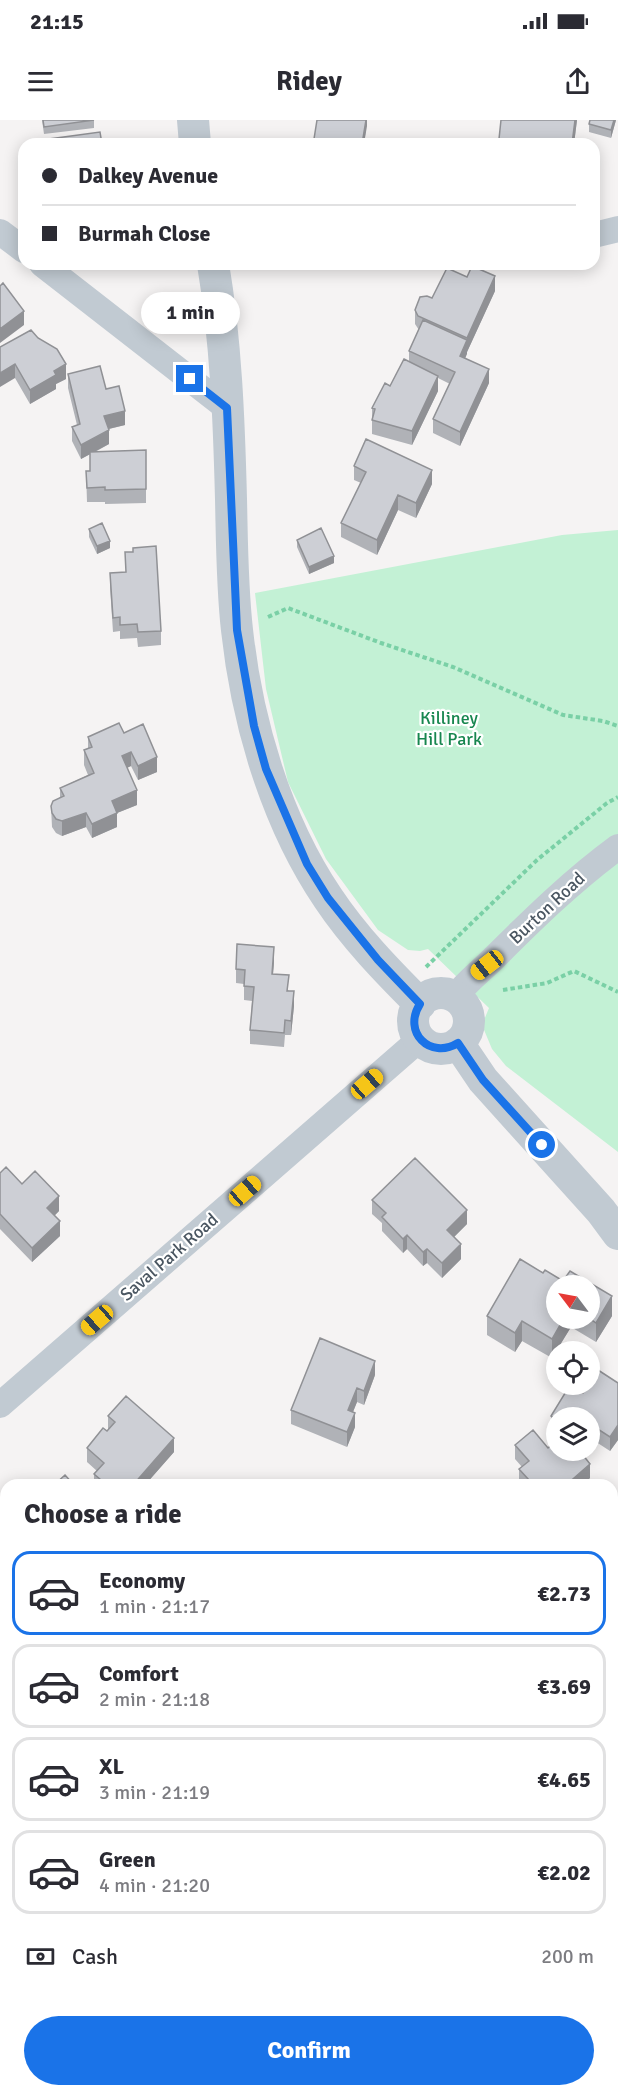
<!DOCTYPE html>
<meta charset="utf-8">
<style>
body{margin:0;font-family:Signika,sans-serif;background:#f2f2f3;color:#2b2b33;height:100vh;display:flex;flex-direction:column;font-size:22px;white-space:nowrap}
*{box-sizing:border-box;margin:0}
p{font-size:20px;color:#7c7c81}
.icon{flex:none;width:33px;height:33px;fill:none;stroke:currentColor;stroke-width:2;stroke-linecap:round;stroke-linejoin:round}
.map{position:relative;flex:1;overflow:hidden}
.details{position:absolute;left:0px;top:1359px;width:618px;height:618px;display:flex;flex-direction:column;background:#fff;border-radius:18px 18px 0 0;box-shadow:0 3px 15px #0003}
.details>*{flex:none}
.guide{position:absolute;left:18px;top:18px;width:582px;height:132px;border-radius:18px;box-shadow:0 3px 15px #0003;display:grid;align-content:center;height:132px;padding:0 24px;background:#fff}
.needle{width:39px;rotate:302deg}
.fabs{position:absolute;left:546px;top:1155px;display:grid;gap:12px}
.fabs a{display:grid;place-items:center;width:54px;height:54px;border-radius:50%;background:#fff;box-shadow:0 3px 15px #0003;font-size:30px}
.end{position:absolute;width:27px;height:27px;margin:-14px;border:8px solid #1a73e8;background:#fff;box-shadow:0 0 0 3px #fff}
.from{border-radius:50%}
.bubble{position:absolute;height:42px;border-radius:21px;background:#fff;box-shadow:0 3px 15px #0003;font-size:20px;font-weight:700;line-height:42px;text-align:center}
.car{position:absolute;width:18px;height:36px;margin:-18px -9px;border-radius:8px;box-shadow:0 0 4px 2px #0007;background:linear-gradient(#f5c518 24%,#345 0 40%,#f5c518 0 76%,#345 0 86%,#f5c518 0)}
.guide b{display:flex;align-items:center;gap:21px;height:57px;font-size:22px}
.guide b+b{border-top:2px solid #e1e1e2}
.guide i{width:15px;height:15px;background:#2b2b33}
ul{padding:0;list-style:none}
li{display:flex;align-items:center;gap:18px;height:84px;margin:0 12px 9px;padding:0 12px;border:3px solid #e1e1e2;border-radius:18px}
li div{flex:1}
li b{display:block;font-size:22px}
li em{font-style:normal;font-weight:700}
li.current{border-color:#1a73e8}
li>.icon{width:54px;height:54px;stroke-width:1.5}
h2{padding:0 24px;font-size:27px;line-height:72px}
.pay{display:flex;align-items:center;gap:15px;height:66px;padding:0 24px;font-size:22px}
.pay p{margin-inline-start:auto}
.action{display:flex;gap:12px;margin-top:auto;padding:12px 24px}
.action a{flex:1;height:69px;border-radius:36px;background:#1a73e8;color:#fff;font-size:24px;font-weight:700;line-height:69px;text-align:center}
.status{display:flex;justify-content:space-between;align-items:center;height:42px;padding:0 30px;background:#fff;direction:ltr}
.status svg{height:16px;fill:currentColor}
header{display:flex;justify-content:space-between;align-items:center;height:78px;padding:0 24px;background:#fff;font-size:27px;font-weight:700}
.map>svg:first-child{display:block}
.green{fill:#c3f1d5}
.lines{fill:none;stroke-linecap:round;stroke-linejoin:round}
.path{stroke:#7ad0a6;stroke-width:4;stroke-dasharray:4.5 3;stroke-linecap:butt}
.minor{stroke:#c1cad2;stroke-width:26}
.tertiary{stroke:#c1cad2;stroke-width:32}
.wall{fill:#b0b2b7;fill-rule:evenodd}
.shaded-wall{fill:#909195}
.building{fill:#cdcfd5;stroke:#909195;stroke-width:1.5}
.route{stroke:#1a73e8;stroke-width:8}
.labels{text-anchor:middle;stroke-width:4.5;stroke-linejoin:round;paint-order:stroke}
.park-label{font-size:18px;fill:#17864f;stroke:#fff}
.street-label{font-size:18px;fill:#4a5661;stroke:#fff}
</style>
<div class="status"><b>21:15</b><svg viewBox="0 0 49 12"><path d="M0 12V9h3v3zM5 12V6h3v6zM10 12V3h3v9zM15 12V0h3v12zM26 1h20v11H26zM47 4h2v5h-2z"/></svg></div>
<header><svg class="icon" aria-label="menu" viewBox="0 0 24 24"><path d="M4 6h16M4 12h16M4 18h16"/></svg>Ridey<svg class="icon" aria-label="share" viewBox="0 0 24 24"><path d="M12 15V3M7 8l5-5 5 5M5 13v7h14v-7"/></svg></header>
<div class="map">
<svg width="618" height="1977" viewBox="0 0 618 1977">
<rect width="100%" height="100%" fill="#f5f3f3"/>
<path class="green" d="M618 410V1032L506 946 492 929 482 905 489 888 428 829 420 831 408 830 378 810 326 739 288 662 266 569 255 473 562 415Z"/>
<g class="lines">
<path class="path" d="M268 497 288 488 381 523 453 547 563 595 603 601 618 606
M426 847 537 740 607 683 618 677
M503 870 547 863 574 851 618 872"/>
<path class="minor" d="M0 112 24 130
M594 115 618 109
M42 144 227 288
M455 877C467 861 480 852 494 838 533 799 573 760 618 727
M0 1285 420 919
M612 1432 618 1429
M0 1649 6 1660"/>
<path class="tertiary" d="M193 0 195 24
M213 144C226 221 229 301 231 379 232 422 232 466 237 510 247 602 276 701 328 778 354 817 387 851 420 884
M413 901a28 28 0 1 1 56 0a28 28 0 1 1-56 0Z
M458 923 483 960 601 1091 618 1114"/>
</g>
<path class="wall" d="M42 0H94V8L44 14Z
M367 0 364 24H314V19Z
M501 0H577L574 24H499Z
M590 0H616L611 18 589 12V4Z
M495 171 467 232 465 238 489 263 460 326 433 313V299L450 264 438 258V271L412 325 372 314V288L409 242V231L419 210 415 204V190L432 178Z
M0 227 66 259 56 264V269L30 284 15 258Z
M68 254 106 269 125 305 109 309V324L95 332 146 330V383L105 384V382H87L86 351H90V334L81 339 72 321V307L77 305 68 268Z
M354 346 432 364 416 398 398 390 377 435 341 417V403L361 363 354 360Z
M89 409 110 428 97 434 89 417Z
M297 420 334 443 309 454 297 427Z
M125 432 161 511V525L138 527 137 518 120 519V511L113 512 110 467V453L126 452Z
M124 613 157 652 138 660 131 646 127 648 137 685 117 693V707L92 718 86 707 62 716 56 713 52 707 51 686 60 677V668L88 655 84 645V630L88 629V617Z
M274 841 273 854 289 871 294 886 291 915H285L284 927 250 924V910L252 881 244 880V864L236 863V849Z
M0 1053 22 1064 59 1091 54 1096 60 1116 32 1142 0 1109Z
M372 1080 467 1104 454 1117 461 1139 442 1158 427 1143 423 1146 407 1129 403 1133 382 1111V1103L372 1094Z
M520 1139 543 1153 545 1150 563 1161 570 1151 612 1176V1196L596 1222 571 1207 552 1238 522 1221 515 1232 487 1215V1196ZM556 1166H590V1198H556Z
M375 1255 364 1285 357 1282 353 1292 355 1307 347 1327 291 1304V1290Z
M618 1263V1320L610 1331 590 1318V1298H556V1313L551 1310V1296L583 1273Z
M108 1296 174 1332 145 1365H94V1354L97 1351 87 1342V1328L108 1310Z
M515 1325 548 1328 590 1358 582 1365H521L519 1363V1349L522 1347 515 1339Z
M6 1390V1449L0 1442V1395Z
M6 1530V1593L1 1599 0 1598V1537Z
M618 1565V1620L612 1616V1574Z
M612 1617 618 1622V1653L612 1649Z
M377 1971H438L435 1977H373Z"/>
<path class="shaded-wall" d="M366 0H367V6L364 24H362Z
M575 0H577L574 24H572Z
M614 0H616L611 18V10Z
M495 156V171L467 232V218Z
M24 191V205L0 223V209Z
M467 220V234L460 250V236Z
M15 244V258L0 267V253Z
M66 244V259L56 264V269L30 284V270L54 251Z
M489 249V263L460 326V312Z
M438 256V271L412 325V311Z
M125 291V305L104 310V296Z
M109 310V324L81 339V325Z
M432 350V364L416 398V383Z
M398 375V390L377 435V420Z
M110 421V428L97 434V426Z
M334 436V443L309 454V447Z
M131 632V646L122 650V636Z
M157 637V652L138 660V646Z
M137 670V685L117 693V707L92 718V704L112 681Z
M86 693V707L62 716V701Z
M274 827V841L272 868V854Z
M294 871V886L291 915V901Z
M59 1076V1091L47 1103V1088Z
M467 1090V1104L447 1124V1110Z
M60 1101V1116L32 1142V1128Z
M407 1115V1129L403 1133V1119Z
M461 1124V1139L442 1158V1143Z
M427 1129V1143L423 1146V1132Z
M612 1176V1196L596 1222V1203Z
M564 1198H571V1207L552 1238V1219Z
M522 1201V1221L515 1232V1213Z
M375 1241V1255L364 1285V1271Z
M357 1268V1282L348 1304V1290Z
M355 1293V1307L347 1327V1312Z
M618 1305V1320L610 1331V1317Z
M174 1318V1332L145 1365H133Z
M590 1344V1358L582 1365H566Z
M6 1488V1502L0 1508V1494Z
M6 1579V1593L1 1599V1585Z
M20 1971H21V1977H17Z
M430 1971H438L435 1977H426Z"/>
<path class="building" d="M43 0H94L44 7Z
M317 0H366L362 24H342L314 19Z
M501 0H575L572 24H542L499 19Z
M590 0H614L611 10 589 4Z
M100 12 102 24H43L42 20Z
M472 146 495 156 467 218 418 196 415 190 420 177 427 176 432 178 447 148 467 157Z
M3 163 24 191 0 209V166Z
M423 200 467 220 460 236 489 249 460 312 433 299 455 252 409 231Z
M31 210 38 218 57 229 66 244 54 251 56 255 30 270 15 244 0 253V227Z
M404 239 438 256 412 311 372 300 375 289 372 288 385 263 390 266Z
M100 246 106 269 119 266 125 291 104 296 109 310 81 325 72 307 80 304 68 254Z
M366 319 432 350 416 383 398 375 377 420 341 403 366 352 354 346Z
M146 330V369L105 370V367L87 368 86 351H90V332Z
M102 403 110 421 97 426 89 409Z
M321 408 334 436 309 447 297 420Z
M156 426 161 511 138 512 137 504 120 505V497L113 498 110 453 126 452 125 432H133V428Z
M119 603 124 613 143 604 157 637 138 646 131 632 122 636 137 670 112 681 117 693 92 704 86 693 62 701 56 699 52 693 51 686 53 681 64 676 60 668 94 653 84 630 92 627 88 617Z
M237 824 274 827 272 854 289 855 287 871H294L291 901 285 900 284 913 250 910 254 867 244 866 245 850 236 849Z
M415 1038 467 1090 447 1110 461 1124 442 1143 427 1129 423 1132 407 1115 403 1119 382 1097 386 1093 372 1080Z
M6 1047 22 1064 35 1051 59 1076 47 1088 60 1101 32 1128 0 1094V1053Z
M520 1139 543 1153 545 1150 563 1161 570 1151 612 1176 596 1203 589 1198 590 1166H556V1198H564L552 1219 522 1201 515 1213 487 1196Z
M320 1218 375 1241 364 1271 357 1268 348 1290 355 1293 347 1312 291 1290Z
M598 1250 618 1263V1305L610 1317 590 1304V1298H556V1299L551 1296 570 1265 583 1273 588 1264H590V1263Z
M126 1276 174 1318 133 1365H107L94 1354 104 1343 87 1328 103 1308 107 1311 115 1302 108 1296Z
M533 1310 548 1328 556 1321V1330H579L590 1344 566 1365H524L529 1360 519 1349 529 1341 515 1325Z
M65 1355 74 1365H54Z
M6 1390V1405L0 1398V1395Z
M6 1407V1435L0 1428V1412Z
M0 1455 6 1461V1488L0 1494Z
M6 1530V1579L1 1585 0 1584V1537Z
M618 1565V1606L612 1602V1574Z
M612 1617 618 1622V1645L612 1641Z
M0 1958 6 1961V1971H20L17 1977H0Z
M214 1971H245L253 1977H209Z
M377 1971H403L412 1977H373Z
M416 1971H430L426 1977Z"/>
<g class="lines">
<path class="route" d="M190 259 227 288 237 510 254 606 266 649 307 744 328 778 378 840 420 884C402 912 430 940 458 923L483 960 542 1025"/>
</g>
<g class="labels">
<g class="park-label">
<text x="449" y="604">Killiney<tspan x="449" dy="21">Hill Park</tspan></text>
</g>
<g class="street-label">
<text transform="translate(547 788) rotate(-43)" y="6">Burton Road</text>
<text transform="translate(169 1137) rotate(-41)" y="6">Saval Park Road</text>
</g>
</g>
</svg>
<div class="fabs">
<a><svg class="needle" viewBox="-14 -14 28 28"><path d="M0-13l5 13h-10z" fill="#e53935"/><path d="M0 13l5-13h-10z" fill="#7c7c81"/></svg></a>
<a><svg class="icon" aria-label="locate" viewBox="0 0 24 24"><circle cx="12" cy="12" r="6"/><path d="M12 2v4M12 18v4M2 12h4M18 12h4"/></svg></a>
<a><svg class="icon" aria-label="layers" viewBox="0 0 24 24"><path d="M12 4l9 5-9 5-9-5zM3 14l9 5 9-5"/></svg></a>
</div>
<i class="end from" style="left:542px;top:1025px"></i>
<i class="end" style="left:190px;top:259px"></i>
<div class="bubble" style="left:141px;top:172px;width:99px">1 min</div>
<i class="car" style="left:487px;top:845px;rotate:232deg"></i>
<i class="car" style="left:367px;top:964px;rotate:49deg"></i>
<i class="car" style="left:245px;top:1071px;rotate:49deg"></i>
<i class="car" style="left:97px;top:1200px;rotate:229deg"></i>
<div class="guide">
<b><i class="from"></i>Dalkey Avenue</b>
<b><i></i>Burmah Close</b>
</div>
<section class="details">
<h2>Choose a ride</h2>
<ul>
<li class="current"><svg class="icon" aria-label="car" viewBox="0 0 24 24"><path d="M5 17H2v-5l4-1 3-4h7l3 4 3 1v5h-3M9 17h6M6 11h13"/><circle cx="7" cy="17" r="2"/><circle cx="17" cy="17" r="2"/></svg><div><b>Economy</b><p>1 min · 21:17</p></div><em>€2.73</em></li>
<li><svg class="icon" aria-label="car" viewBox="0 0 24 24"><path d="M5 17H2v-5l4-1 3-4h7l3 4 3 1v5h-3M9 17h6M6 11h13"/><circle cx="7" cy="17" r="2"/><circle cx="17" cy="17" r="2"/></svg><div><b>Comfort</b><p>2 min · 21:18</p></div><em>€3.69</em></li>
<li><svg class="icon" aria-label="car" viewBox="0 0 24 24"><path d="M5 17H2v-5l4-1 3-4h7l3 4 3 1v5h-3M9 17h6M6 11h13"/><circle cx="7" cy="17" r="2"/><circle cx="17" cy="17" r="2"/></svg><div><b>XL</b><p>3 min · 21:19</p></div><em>€4.65</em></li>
<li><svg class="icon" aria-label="car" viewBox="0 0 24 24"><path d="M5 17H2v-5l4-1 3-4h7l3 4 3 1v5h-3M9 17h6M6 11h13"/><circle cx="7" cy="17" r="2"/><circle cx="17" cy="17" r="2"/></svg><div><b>Green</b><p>4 min · 21:20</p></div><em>€2.02</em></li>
</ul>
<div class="pay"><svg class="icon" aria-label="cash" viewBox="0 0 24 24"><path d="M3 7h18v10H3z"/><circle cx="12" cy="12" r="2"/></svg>Cash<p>200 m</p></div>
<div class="action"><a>Confirm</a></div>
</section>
</div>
